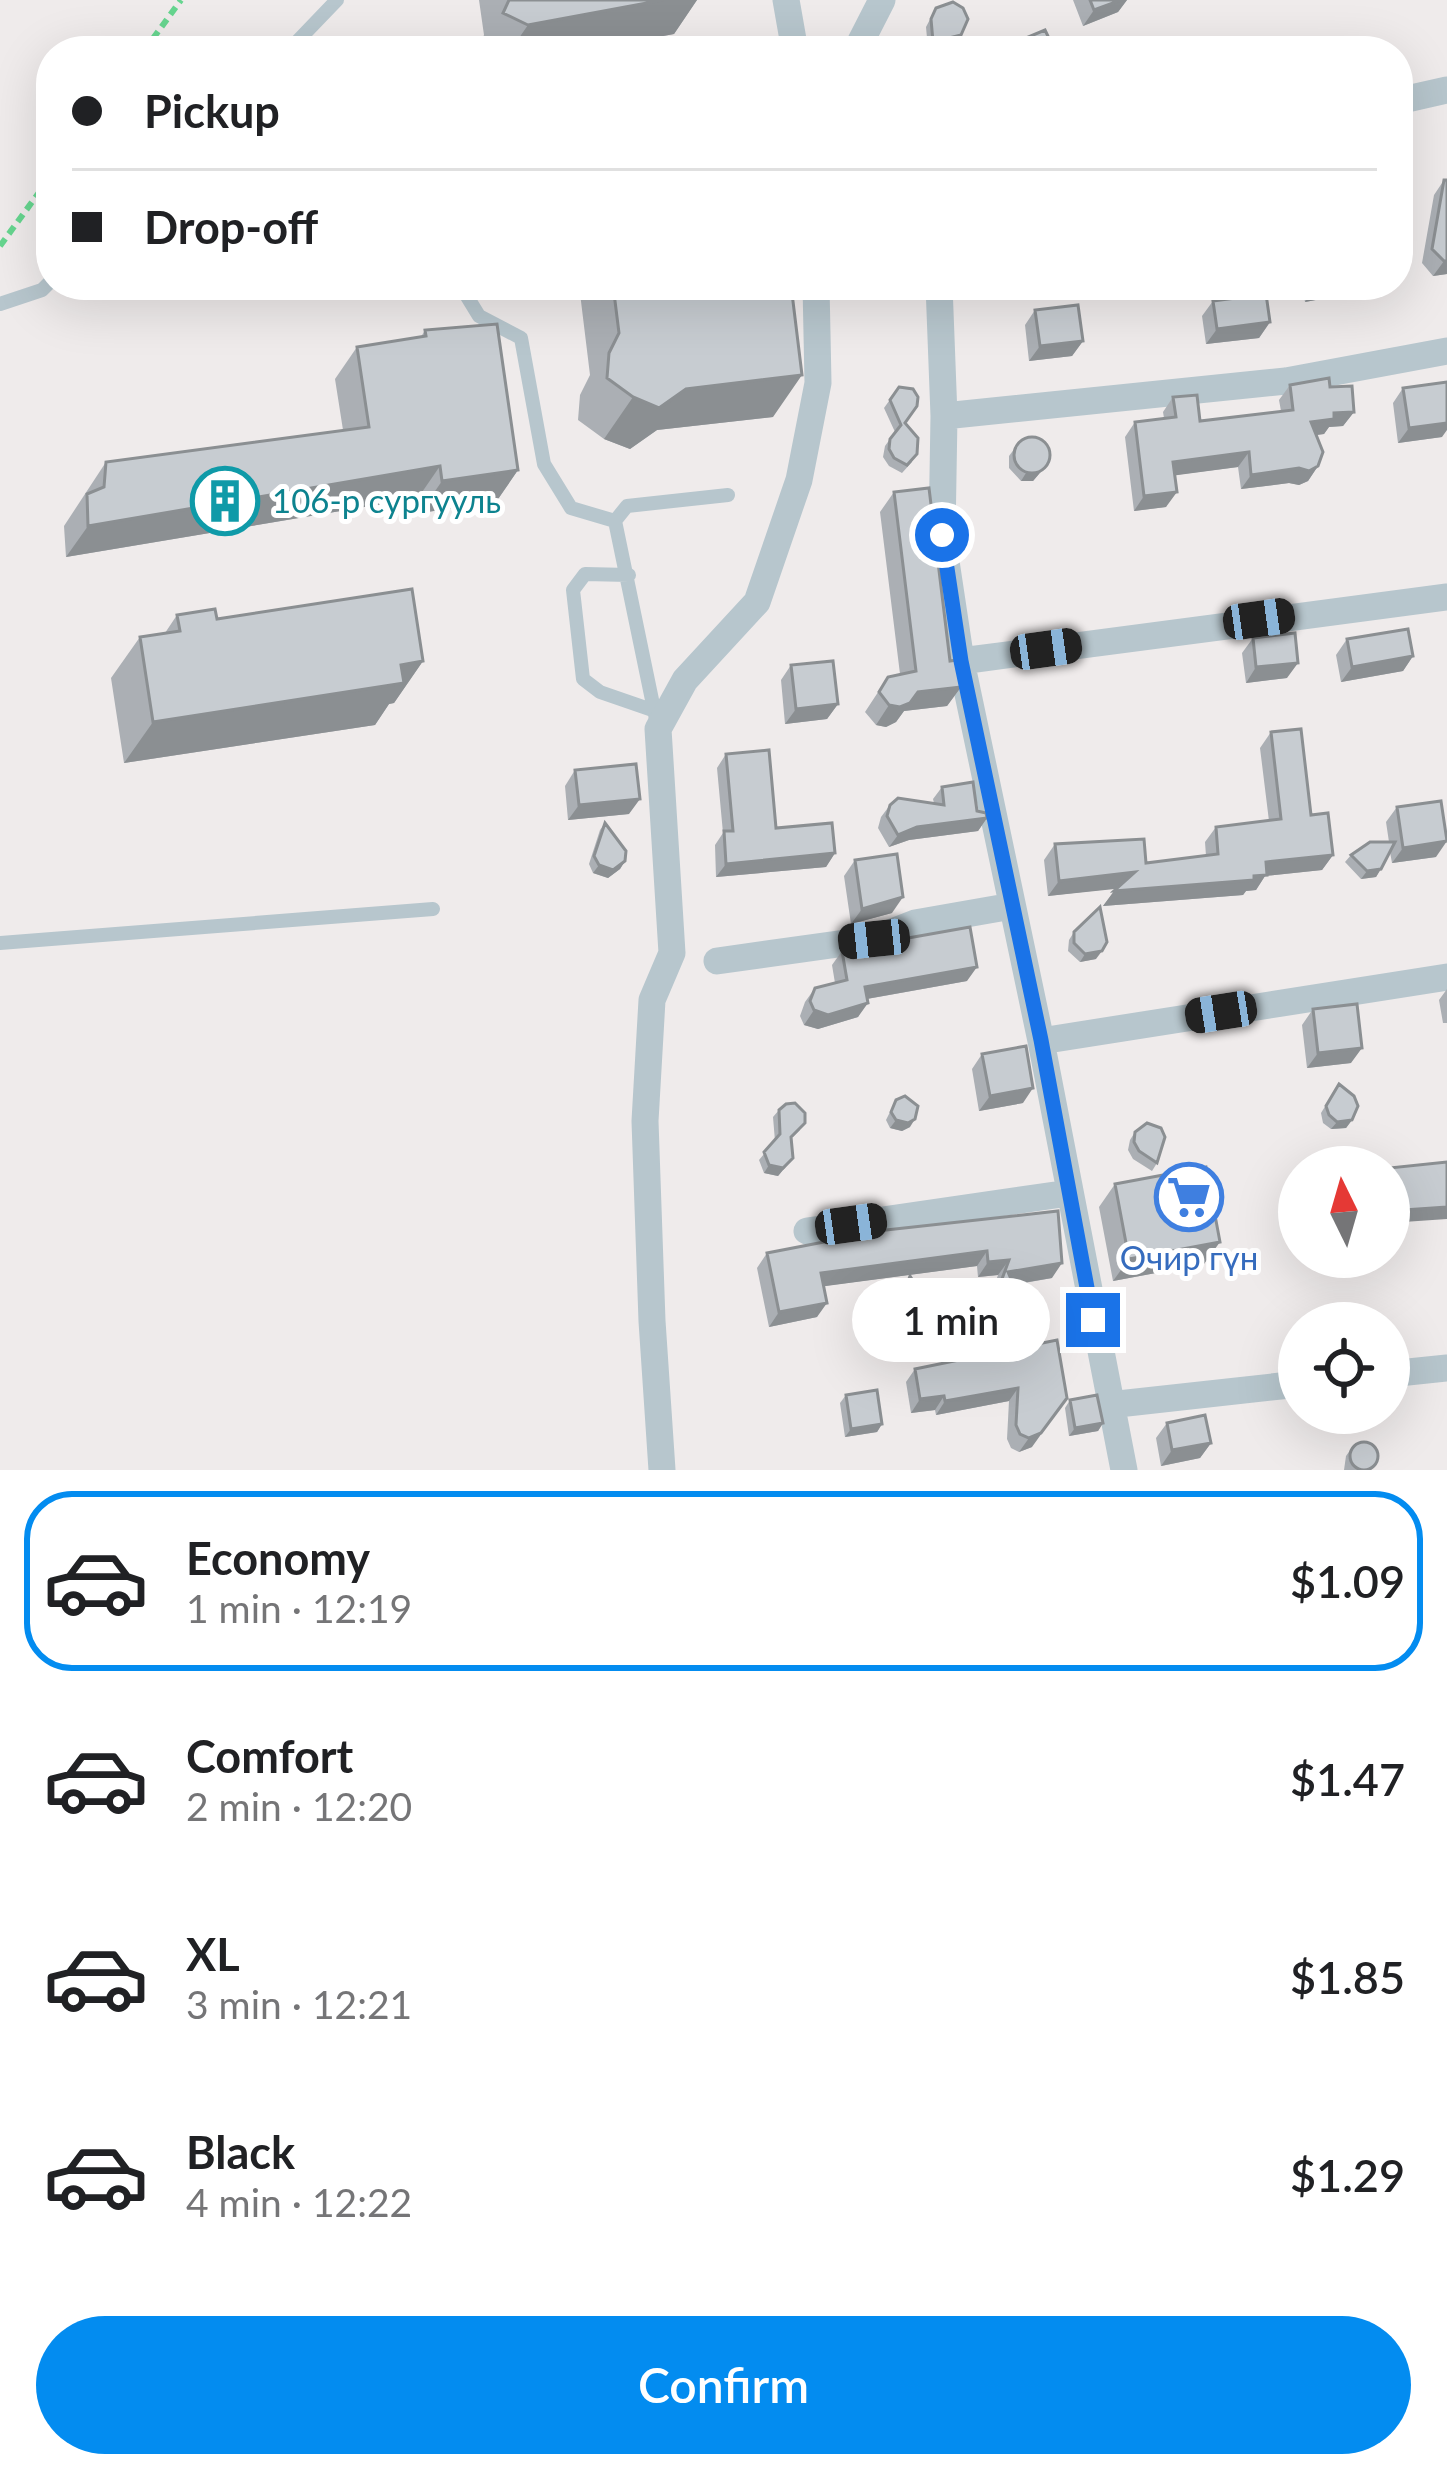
<!DOCTYPE html>
<meta charset="utf-8">
<style>
body{margin:0;font-family:Lato,sans-serif;background:#f2f2f2;color:#202124;height:100vh;display:flex;flex-direction:column;font-size:45px;white-space:nowrap}
*{box-sizing:border-box;margin:0}
p{font-size:39px;color:#757577}
.icon{flex:none;width:66px;height:66px;fill:none;stroke:currentColor;stroke-width:2;stroke-linecap:round;stroke-linejoin:round}
.map{position:relative;height:1470px;overflow:hidden}
.panel{display:flex;flex-direction:column;background:#fff;flex:1}
.panel>*{flex:none}
.top-card{position:absolute;left:36px;top:36px;width:1377px;height:264px;border-radius:48px;box-shadow:0 12px 48px #0002;display:grid;align-content:center;height:264px;padding:0 36px;background:#fff}
.needle{width:78px;rotate:355deg}
.tools{position:absolute;left:1278px;top:1146px;display:grid;gap:24px}
.tools a{display:grid;place-items:center;width:132px;height:132px;border-radius:50%;background:#fff;box-shadow:0 12px 48px #0002;font-size:60px}
.end{position:absolute;width:54px;height:54px;margin:-27px;border:15px solid #1a73e8;background:#fff;box-shadow:0 0 0 6px #fff}
.from{border-radius:50%}
.bubble{position:absolute;height:84px;border-radius:42px;background:#fff;box-shadow:0 12px 48px #0002;font-size:39px;font-weight:600;line-height:84px;text-align:center}
.car{position:absolute;width:36px;height:72px;margin:-36px -18px;border-radius:15px;box-shadow:0 0 9px 3px #0007;background:linear-gradient(#222 24%,#8ab4d8 0 40%,#222 0 76%,#8ab4d8 0 86%,#222 0)}
.top-card b{display:flex;align-items:center;gap:42px;height:114px;font-size:45px}
.top-card b+b{border-top:3px solid #e0e0e0}
.top-card i{width:30px;height:30px;background:#202124}
ul{padding:21px 0 0;list-style:none}
li{display:flex;align-items:center;gap:36px;height:180px;margin:0 24px 18px;padding:0 12px;border:6px solid transparent;border-radius:48px}
li div{flex:1}
li b{display:block;font-size:45px}
li em{font-style:normal;font-weight:600}
li.on{border-color:#038cf0}
li>.icon{width:108px;height:108px;stroke-width:1.5}
.primary-button{display:flex;gap:24px;margin-top:auto;padding:24px 36px}
.primary-button a{flex:1;height:138px;border-radius:72px;background:#038cf0;color:#fff;font-size:48px;font-weight:600;line-height:138px;text-align:center}
.map>svg:first-child{display:block}
.lines{fill:none;stroke-linecap:round;stroke-linejoin:round}
.path{stroke:#66d58f;stroke-width:6;stroke-dasharray:9 6;stroke-linecap:butt}
.service{stroke:#b7c6cd;stroke-width:14}
.minor{stroke:#b7c6cd;stroke-width:27}
.wall{fill:#abafb4}
.shaded-wall{fill:#8b8f92}
.building{fill:#c7ccd1;stroke:#8b8f92;stroke-width:3}
.route{stroke:#1a73e8;stroke-width:15}
.labels{text-anchor:middle;stroke-width:10;stroke-linejoin:round;paint-order:stroke}
.culture-label{font-size:33px;fill:#0d838f;stroke:#fff;text-anchor:start}
.shop-label{font-size:33px;fill:#366cbe;stroke:#fff}
</style>
<div class="map">
<svg width="1447" height="1470" viewBox="0 0 1447 1470">
<rect width="100%" height="100%" fill="#efebeb"/>
<g class="lines">
<path class="path" d="M144 51 181 0
M0 246 51 176"/>
<path class="service" d="M288 51 337 0
M460 285 479 316 521 338 544 464 571 508 615 521
M0 304 42 290 51 281
M629 575 585 574 573 590 583 679 600 692 655 711
M657 724 615 521 627 506 728 495
M0 943 433 909"/>
<path class="minor" d="M786 0 795 51
M856 51 882 0
M1398 101 1447 90
M939 285 944 416 942 535 961 661 1041 1041 1124 1470
M944 416 1286 381 1447 351
M961 661 1447 597
M717 961 874 939 915 923 1012 906
M1041 1041 1447 977
M807 1231 1069 1193
M1389 1374 1447 1368
M1109 1405 1299 1384
M662 1470 652 1321 645 1121 652 1000 672 953 658 729 685 680 757 602 799 480 818 383 816 285"/>
</g>
<path class="wall" d="M479 0H697L674 34 582 51H476L484 35Z
M1073 0H1127L1118 12 1083 26Z
M936 8 955 43 928 49 926 27Z
M1444 180H1447V274L1433 276 1422 263 1434 195Z
M579 285H791L773 417 657 430 630 449 604 439 578 420 580 395 590 375Z
M1233 285H1263L1254 296 1270 322 1259 338 1206 344 1202 316 1213 301 1239 297Z
M1302 285H1354L1347 294 1305 302Z
M1035 310 1083 341 1072 356 1029 361 1025 325Z
M425 330 518 470 496 502 420 513 418 498 66 557 64 526 106 462 343 430 335 379 357 347 421 337Z
M1290 385 1330 387 1354 412 1343 426 1329 427 1324 434 1316 435 1318 466 1308 481 1299 485 1289 483 1241 489 1238 467 1175 475 1166 507 1134 511 1125 437 1135 422 1164 418 1163 412 1173 397 1200 421 1281 411 1279 400Z
M899 387 912 462 902 473 889 466 883 457 885 446 895 432 884 408Z
M1403 388 1442 437 1398 443 1393 403Z
M1015 448 1050 461 1033 481H1021L1009 468V456Z
M894 492 950 661 961 687 947 706 904 711 896 722 886 727 876 725 865 712 888 677 900 674 880 512Z
M177 615 217 619 423 661 394 703 389 704 375 725 124 763 111 678 140 637 165 633Z
M1253 638 1287 678 1246 683 1242 653Z
M1347 639 1413 656 1403 671 1341 682 1336 655Z
M791 665 838 704 827 719 785 724 781 680Z
M1271 732 1333 855 1322 870 1265 876 1256 890 1246 891 1243 895 1103 906 1117 888 1048 896 1044 860 1055 844 1146 863 1206 856 1205 842 1216 827 1269 821 1260 748Z
M726 754 776 828 835 853 826 867 716 877 715 845 723 833 717 768Z
M575 770 629 814 568 820 565 786Z
M942 787 987 818 978 831 909 840 889 847 878 828 881 817 890 805 934 803 933 799Z
M1397 807 1436 857 1392 863 1390 852 1376 877 1361 879 1345 862 1351 855 1389 842 1386 822Z
M605 823 625 861 620 869 608 878 593 873 589 864 600 830Z
M855 860 892 913 851 924 844 876Z
M1074 932 1096 959 1080 962 1068 951 1069 940Z
M908 938 967 981 867 999 858 1017 818 1029 804 1025 800 1016 805 1002 815 988 835 983 832 965 842 951Z
M1447 989V1023H1443L1439 1000Z
M1313 1009 1351 1063 1307 1068 1302 1025Z
M982 1054 1023 1103 979 1111 972 1069Z
M1339 1084 1352 1120 1346 1128 1331 1129 1323 1123 1321 1113Z
M896 1100 910 1127 902 1131 890 1128 886 1120Z
M779 1110 800 1130 791 1139 793 1158 778 1176 764 1173 759 1160 775 1141 773 1117Z
M1135 1132 1157 1163 1152 1171 1133 1159 1128 1150 1130 1140Z
M1115 1184 1204 1264 1113 1281 1099 1207Z
M1299 1205V1233L1295 1232 1290 1218Z
M1058 1211 1052 1278 1013 1285 1015 1340 1008 1350 1032 1447 1019 1452 1011 1448 1007 1439 1009 1401 936 1415 935 1410 911 1413 906 1382 915 1369 1002 1351 982 1321 998 1275 978 1277 977 1266 824 1286 817 1317 769 1327 757 1268 767 1253Z
M910 1276 925 1312 919 1319 908 1327 896 1321 894 1310 904 1284Z
M846 1395 882 1424 877 1432 845 1437 840 1403Z
M1070 1400 1103 1423 1098 1431 1069 1436 1065 1408Z
M1167 1423 1211 1443 1200 1458 1161 1466 1156 1438Z
M1351 1449 1372 1470H1344L1346 1456Z"/>
<path class="shaded-wall" d="M663 0H697L674 34 582 51H510L528 25Z
M1121 0H1127L1118 12 1083 26 1094 10Z
M961 35 955 43 928 49 933 42Z
M1444 261H1447V274L1433 276Z
M1325 285H1354L1347 294 1305 302 1316 287Z
M1270 322 1259 338 1206 344 1217 329Z
M1083 341 1072 356 1029 361 1040 346Z
M802 375 773 417 657 430 630 449 604 439 633 397Z
M1354 412 1343 426 1329 427 1324 434 1301 437 1311 422 1334 413Z
M1447 423V430L1442 437 1398 443 1409 428Z
M1249 452 1238 467 1163 477 1173 462Z
M1050 461 1033 481H1021L1026 473Z
M440 466 418 498 66 557 88 526Z
M1318 466 1308 481 1299 485 1289 483 1241 489 1251 475Z
M518 470 496 502 420 513 442 481Z
M1177 492 1166 507 1134 511 1144 496Z
M1413 656 1403 671 1341 682 1352 667Z
M423 661 394 703 389 704 375 725 124 763 153 722 401 665Z
M1298 663 1287 678 1246 683 1256 667Z
M961 687 947 706 904 711 896 722 886 727 876 725 889 705 918 692Z
M838 704 827 719 785 724 796 709Z
M640 799 629 814 568 820 579 805Z
M987 818 978 831 909 840 889 847 898 835 917 827Z
M1447 841 1436 857 1392 863 1403 848Z
M835 853 826 867 716 877 726 864Z
M1333 855 1322 870 1265 876 1256 890 1246 891 1243 895 1103 906 1114 891 1266 862Z
M625 861 620 869 608 878 593 873 599 865Z
M1381 869 1376 877 1361 879 1367 871Z
M1135 872 1124 888 1048 896 1059 881Z
M903 897 892 913 851 924 862 909Z
M1102 951 1096 959 1080 962 1085 954Z
M977 967 967 981 855 1001 865 987Z
M868 1003 858 1017 818 1029 804 1025 814 1010Z
M1362 1048 1351 1063 1307 1068 1318 1053Z
M1033 1088 1023 1103 979 1111 990 1096Z
M915 1119 910 1127 902 1131 890 1128 896 1120Z
M1352 1120 1346 1128 1331 1129 1337 1122Z
M793 1158 778 1176 764 1173 769 1165Z
M1447 1207V1219L1389 1223V1211Z
M1220 1242 1204 1264 1113 1281 1129 1259Z
M987 1251 977 1266 811 1288 821 1273Z
M1009 1260 998 1275 978 1277 988 1262Z
M1062 1263 1052 1278 998 1287 1008 1272Z
M827 1303 817 1317 769 1327 779 1312Z
M1018 1388 1009 1401 936 1415 945 1401Z
M944 1396 935 1410 911 1413 920 1399Z
M1057 1412 1032 1447 1019 1452 1029 1438Z
M1103 1423 1098 1431 1069 1436 1075 1428Z
M882 1424 877 1432 845 1437 851 1429Z
M1211 1443 1200 1458 1161 1466 1172 1450Z"/>
<path class="building" d="M509 0H663L528 25 503 13Z
M1090 0H1121L1094 10Z
M953 2 963 8 968 19 961 35 933 42 931 19 936 8Z
M1045 30 1055 51H1009L1007 46Z
M899 42 913 51H894Z
M1398 145 1409 207 1398 212Z
M1444 180H1447V261H1444L1432 249Z
M613 285H791L802 375 686 389 659 408 633 397 607 378 609 353 619 333Z
M1242 285H1262L1253 296H1248Z
M1266 294 1270 322 1217 329 1213 301Z
M1078 305 1083 341 1040 346 1035 310Z
M497 324 518 470 442 481 440 466 88 526 87 494 104 487 106 462 369 427 357 347 426 336 425 330Z
M1329 378 1330 387 1352 386 1354 412 1334 413V419L1311 422 1323 452 1318 466 1309 471 1299 468 1251 475 1249 452 1173 462 1177 492 1144 496 1135 422 1176 417 1173 397 1197 395 1200 421 1293 410 1290 385Z
M1447 382V423L1409 428 1403 388Z
M899 387 913 389 918 397 917 406 905 423 918 438 917 454 907 465 894 458 889 449 890 439 901 425 890 400Z
M1014 455a18 18 0 1 1 36 0a18 18 0 1 1-36 0Z
M929 488 950 661 957 660 961 687 918 692 910 703 900 707 889 705 879 692 888 677 916 671 894 492Z
M412 589 423 661 401 665 404 683 153 722 140 637 180 631 177 615 215 609 217 619Z
M1408 629 1413 656 1352 667 1347 639Z
M1295 633 1298 663 1256 667 1253 638Z
M833 661 838 704 796 709 791 665Z
M1301 729 1311 815 1328 813 1333 855 1266 862 1267 875 1254 876V880L1114 891 1135 872 1059 881 1055 844 1144 839 1146 863 1218 854 1216 827 1281 819 1271 732Z
M769 750 776 828 832 823 835 853 726 864 724 831H733L726 754Z
M636 764 640 799 579 805 575 770Z
M973 782 977 811 986 813 987 818 917 827 898 835 887 816 890 805 898 798 944 805 942 787Z
M1441 801 1447 841 1403 848 1397 807Z
M605 823 626 851 625 861 613 870 599 865 594 856Z
M1370 842H1395L1381 869 1367 871 1351 855Z
M897 854 903 897 862 909 855 860Z
M1100 907 1107 942 1102 951 1085 954 1074 943V932Z
M970 927 977 967 865 987 868 1003 828 1015 814 1010 810 1001 815 988 847 980 842 951 907 935 908 938Z
M1357 1004 1362 1048 1318 1053 1313 1009Z
M1026 1046 1033 1088 990 1096 982 1054Z
M1339 1084 1354 1096 1358 1106 1352 1120 1337 1122 1329 1115 1326 1106Z
M905 1096 918 1106 915 1119 908 1123 896 1120 891 1112 896 1100Z
M795 1103 805 1113V1123L791 1137 793 1158 783 1168 769 1165 764 1152 780 1134 779 1110 786 1104Z
M1147 1123 1161 1128 1165 1137 1157 1163 1139 1151 1134 1142 1135 1132Z
M1447 1162V1207L1389 1211V1168Z
M1206 1167 1220 1242 1129 1259 1115 1184Z
M1058 1211 1062 1263 1008 1272 1022 1305 1015 1340 992 1306 1009 1260 988 1262 987 1251 821 1273 827 1303 779 1312 767 1253 886 1230Z
M910 1276 925 1300V1312L914 1319 901 1313 900 1302Z
M1057 1340 1067 1398 1041 1433 1029 1438 1020 1434 1016 1425 1018 1388 945 1401 944 1396 920 1399 915 1369Z
M877 1390 882 1424 851 1429 846 1395Z
M1097 1395 1103 1423 1075 1428 1070 1400Z
M1205 1415 1211 1443 1172 1450 1167 1423Z
M1350 1456a14 14 0 1 1 28 0a14 14 0 1 1-28 0Z"/>
<g class="lines">
<path class="route" d="M942 535 961 661 1041 1040 1093 1320"/>
</g>
<defs>
<g id="building-ring" transform="scale(3.45)"><circle r="9.5" fill="#fff" stroke="#0f9aa8" stroke-width="1.5"/><path d="M-4-6H4V6H1V3H-1V6H-4ZM-2.5-4.3h1.7v1.8h-1.7ZM.8-4.3h1.7v1.8H.8ZM-2.5-1h1.7V.8h-1.7ZM.8-1h1.7V.8H.8Z" fill="#0f9aa8"/></g>
<g id="supermarket-ring" transform="scale(3.45)"><circle r="9.5" fill="#fff" stroke="#3f7fe0" stroke-width="1.5"/><path d="M-6-5.5h2.5l.6 2H6L4.5 2H-2.5L-4.4-4H-6ZM-1.5 3.2a1.3 1.3 0 1 0 .1 0ZM3 3.2a1.3 1.3 0 1 0 .1 0Z" fill="#3f7fe0"/></g>
</defs>
<g fill-rule="evenodd">
<use href="#building-ring" x="225" y="501"/>
<use href="#supermarket-ring" x="1189" y="1197"/>
</g>
<g class="labels">
<g class="culture-label">
<text x="272" y="513">106-р сургууль</text>
</g>
<g class="shop-label">
<text x="1189" y="1270">Очир гүн</text>
</g>
</g>
</svg>
<div class="tools">
<a><svg class="needle" viewBox="-14 -14 28 28"><path d="M0-13l5 13h-10z" fill="#e53935"/><path d="M0 13l5-13h-10z" fill="#757577"/></svg></a>
<a><svg class="icon" aria-label="locate" viewBox="0 0 24 24"><circle cx="12" cy="12" r="6"/><path d="M12 2v4M12 18v4M2 12h4M18 12h4"/></svg></a>
</div>
<i class="end from" style="left:942px;top:535px"></i>
<i class="end" style="left:1093px;top:1320px"></i>
<div class="bubble" style="left:852px;top:1278px;width:198px">1 min</div>
<i class="car" style="left:1259px;top:619px;rotate:82deg"></i>
<i class="car" style="left:1046px;top:649px;rotate:82deg"></i>
<i class="car" style="left:874px;top:939px;rotate:264deg"></i>
<i class="car" style="left:1221px;top:1012px;rotate:261deg"></i>
<i class="car" style="left:851px;top:1224px;rotate:82deg"></i>
<div class="top-card">
<b><i class="from"></i>Pickup</b>
<b><i></i>Drop-off</b>
</div>
</div>
<section class="panel">
<ul>
<li class="on"><svg class="icon" aria-label="car" viewBox="0 0 24 24"><path d="M5 17H2v-5l4-1 3-4h7l3 4 3 1v5h-3M9 17h6M6 11h13"/><circle cx="7" cy="17" r="2"/><circle cx="17" cy="17" r="2"/></svg><div><b>Economy</b><p>1 min · 12:19</p></div><em>$1.09</em></li>
<li><svg class="icon" aria-label="car" viewBox="0 0 24 24"><path d="M5 17H2v-5l4-1 3-4h7l3 4 3 1v5h-3M9 17h6M6 11h13"/><circle cx="7" cy="17" r="2"/><circle cx="17" cy="17" r="2"/></svg><div><b>Comfort</b><p>2 min · 12:20</p></div><em>$1.47</em></li>
<li><svg class="icon" aria-label="car" viewBox="0 0 24 24"><path d="M5 17H2v-5l4-1 3-4h7l3 4 3 1v5h-3M9 17h6M6 11h13"/><circle cx="7" cy="17" r="2"/><circle cx="17" cy="17" r="2"/></svg><div><b>XL</b><p>3 min · 12:21</p></div><em>$1.85</em></li>
<li><svg class="icon" aria-label="car" viewBox="0 0 24 24"><path d="M5 17H2v-5l4-1 3-4h7l3 4 3 1v5h-3M9 17h6M6 11h13"/><circle cx="7" cy="17" r="2"/><circle cx="17" cy="17" r="2"/></svg><div><b>Black</b><p>4 min · 12:22</p></div><em>$1.29</em></li>
</ul>
<div class="primary-button"><a>Confirm</a></div>
</section>
